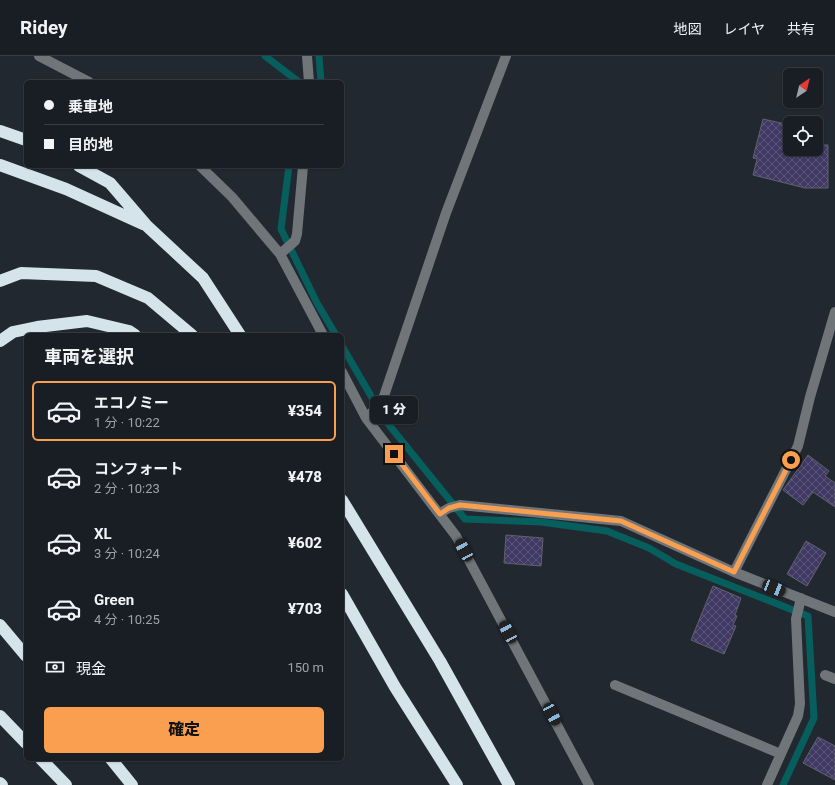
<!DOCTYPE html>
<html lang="ja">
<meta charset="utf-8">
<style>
body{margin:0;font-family:Roboto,"Noto Sans JP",sans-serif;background:#22272c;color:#f1f3f6;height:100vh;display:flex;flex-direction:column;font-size:15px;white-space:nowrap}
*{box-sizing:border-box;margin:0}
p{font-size:13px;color:#9fa2a6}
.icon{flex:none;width:22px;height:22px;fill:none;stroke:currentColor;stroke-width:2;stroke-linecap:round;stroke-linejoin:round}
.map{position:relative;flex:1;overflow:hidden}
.side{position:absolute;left:24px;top:277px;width:320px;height:428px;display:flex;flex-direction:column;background:#191e24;border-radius:6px;box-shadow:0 1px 3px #0004,0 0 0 1px #373c41}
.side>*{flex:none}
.guide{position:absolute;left:24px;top:24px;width:320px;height:88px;border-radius:6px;box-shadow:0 1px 3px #0004,0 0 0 1px #373c41;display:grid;align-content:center;height:88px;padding:0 20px;background:#191e24}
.needle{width:26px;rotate:35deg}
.buttons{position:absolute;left:783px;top:12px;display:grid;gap:8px}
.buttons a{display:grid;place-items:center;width:40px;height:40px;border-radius:6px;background:#191e24;box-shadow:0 1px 3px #0004,0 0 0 1px #373c41;font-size:20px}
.end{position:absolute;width:18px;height:18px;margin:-9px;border:5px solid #fa9f4f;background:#111;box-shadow:0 0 0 2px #111}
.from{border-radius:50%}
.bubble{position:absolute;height:28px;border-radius:6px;background:#191e24;box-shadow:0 1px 3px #0004,0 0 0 1px #373c41;font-size:13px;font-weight:800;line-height:28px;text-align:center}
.car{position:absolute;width:12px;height:24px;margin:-12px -6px;border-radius:5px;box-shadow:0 0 3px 1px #0007;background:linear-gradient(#222 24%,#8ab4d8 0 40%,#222 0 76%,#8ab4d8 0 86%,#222 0)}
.guide b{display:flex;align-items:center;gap:14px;height:38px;font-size:15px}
.guide b+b{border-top:1px solid #373c41}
.guide i{width:10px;height:10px;background:#f1f3f6}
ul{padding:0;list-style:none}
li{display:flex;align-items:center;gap:12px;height:60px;margin:0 8px 6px;padding:0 12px;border:2px solid transparent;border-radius:6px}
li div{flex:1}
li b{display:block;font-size:15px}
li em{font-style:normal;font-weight:800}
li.selected{border-color:#fa9f4f}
li>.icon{width:36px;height:36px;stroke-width:1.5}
h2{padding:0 20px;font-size:18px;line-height:48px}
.pay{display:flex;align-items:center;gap:10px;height:44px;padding:0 20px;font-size:15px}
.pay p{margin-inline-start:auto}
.action{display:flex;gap:8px;margin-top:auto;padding:8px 20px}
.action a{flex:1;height:46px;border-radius:6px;background:#fa9f4f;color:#111;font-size:16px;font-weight:800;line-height:46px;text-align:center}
header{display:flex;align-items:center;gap:24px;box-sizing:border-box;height:56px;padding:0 20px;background:#191e24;border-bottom:1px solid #373c41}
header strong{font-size:19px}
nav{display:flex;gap:22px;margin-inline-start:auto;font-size:14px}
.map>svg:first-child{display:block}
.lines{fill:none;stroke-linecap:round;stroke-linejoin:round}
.stream{stroke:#075f5d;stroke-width:7}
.building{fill:url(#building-cross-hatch);stroke:#62616d}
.minor{stroke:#6f7578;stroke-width:10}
.highway{stroke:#d5e4ea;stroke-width:12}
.route{stroke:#fa9f4f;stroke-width:5}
</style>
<header>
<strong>Ridey</strong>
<nav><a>地図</a><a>レイヤ</a><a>共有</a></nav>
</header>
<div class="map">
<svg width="835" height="729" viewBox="0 0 835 729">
<defs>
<pattern id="building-cross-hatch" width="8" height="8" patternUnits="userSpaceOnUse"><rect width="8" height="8" fill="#403964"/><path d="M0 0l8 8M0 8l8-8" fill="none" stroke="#5b567a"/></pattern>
</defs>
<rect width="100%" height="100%" fill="#212830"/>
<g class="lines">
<path class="stream" d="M265 0 299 26
M319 0 321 26
M289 110 281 173 317 247 336 279
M342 290 385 364 465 463 541 466 607 475 649 492 676 508 808 560 814 662 783 729"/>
</g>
<path class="building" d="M763 63 790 69V93H816V89H828V132H805L753 119 757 103 753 102Z
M808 399 829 415 825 420 835 427V451L813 436 803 449 783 434Z
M506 479 543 482 541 510 504 507Z
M806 485 826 497 807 530 787 518Z
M713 530 741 542 735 559 737 560 733 569 736 570 724 598 691 584Z
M818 681 835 690V724L803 707Z"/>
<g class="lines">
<path class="minor" d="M39 0 89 26
M307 0 309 26
M200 110 232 141 280 198 323 279
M280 198 295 185 297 178 303 110
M342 316 366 362 456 480 589 729
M366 362 381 348 384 340 446 157 506 0
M440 457 449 452 460 449 621 465 734 516 835 556
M734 516 798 390 810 341 835 256
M825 619 835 623
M615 629 781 698
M767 729 798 660 800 648 796 563 801 542"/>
<path class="highway" d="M0 75 26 84
M0 109 66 133 143 168
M79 110 110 127 147 170 203 222 240 279
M0 225 21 217 96 220 148 242 192 279
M0 285 13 276 37 271 87 265 129 275 135 279
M342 444 440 605 509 729
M342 538 395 631 457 729
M0 569 26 600
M0 660 26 687
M41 703 66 729
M111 703 132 729
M0 727 2 729"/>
</g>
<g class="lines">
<path class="route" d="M394 398 440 458 449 452 460 449 621 465 734 516 791 404"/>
</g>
</svg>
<div class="buttons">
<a><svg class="needle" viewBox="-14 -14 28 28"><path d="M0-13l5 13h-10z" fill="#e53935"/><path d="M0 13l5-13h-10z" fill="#9fa2a6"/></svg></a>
<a><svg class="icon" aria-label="locate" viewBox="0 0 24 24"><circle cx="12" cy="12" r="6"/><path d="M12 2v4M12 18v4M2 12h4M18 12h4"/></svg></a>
</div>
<i class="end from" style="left:791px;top:404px"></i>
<i class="end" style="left:394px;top:398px"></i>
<div class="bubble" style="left:370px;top:340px;width:48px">1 分</div>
<i class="car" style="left:464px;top:494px;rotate:332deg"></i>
<i class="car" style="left:774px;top:532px;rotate:112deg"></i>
<i class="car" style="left:508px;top:576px;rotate:332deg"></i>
<i class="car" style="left:552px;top:658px;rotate:152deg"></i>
<div class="guide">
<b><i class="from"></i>乗車地</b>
<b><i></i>目的地</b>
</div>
<section class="side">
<h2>車両を選択</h2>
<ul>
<li class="selected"><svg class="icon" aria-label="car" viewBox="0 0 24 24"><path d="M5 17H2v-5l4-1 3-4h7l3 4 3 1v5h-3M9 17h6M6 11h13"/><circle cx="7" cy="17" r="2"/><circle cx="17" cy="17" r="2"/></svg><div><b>エコノミー</b><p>1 分 · 10:22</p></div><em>¥354</em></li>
<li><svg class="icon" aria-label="car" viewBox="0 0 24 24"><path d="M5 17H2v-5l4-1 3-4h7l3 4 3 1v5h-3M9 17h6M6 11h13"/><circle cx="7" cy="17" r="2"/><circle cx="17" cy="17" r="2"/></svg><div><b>コンフォート</b><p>2 分 · 10:23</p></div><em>¥478</em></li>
<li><svg class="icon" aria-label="car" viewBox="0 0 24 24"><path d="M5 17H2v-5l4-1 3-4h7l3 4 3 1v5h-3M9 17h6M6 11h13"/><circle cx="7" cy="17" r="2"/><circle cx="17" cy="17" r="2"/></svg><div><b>XL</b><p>3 分 · 10:24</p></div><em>¥602</em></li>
<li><svg class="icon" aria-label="car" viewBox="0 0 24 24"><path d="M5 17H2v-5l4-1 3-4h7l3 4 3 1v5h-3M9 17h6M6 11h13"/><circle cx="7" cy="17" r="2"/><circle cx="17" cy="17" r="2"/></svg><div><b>Green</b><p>4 分 · 10:25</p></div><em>¥703</em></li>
</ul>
<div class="pay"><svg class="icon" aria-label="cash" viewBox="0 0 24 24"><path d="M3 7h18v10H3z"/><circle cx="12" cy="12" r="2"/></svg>現金<p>150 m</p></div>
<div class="action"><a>確定</a></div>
</section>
</div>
